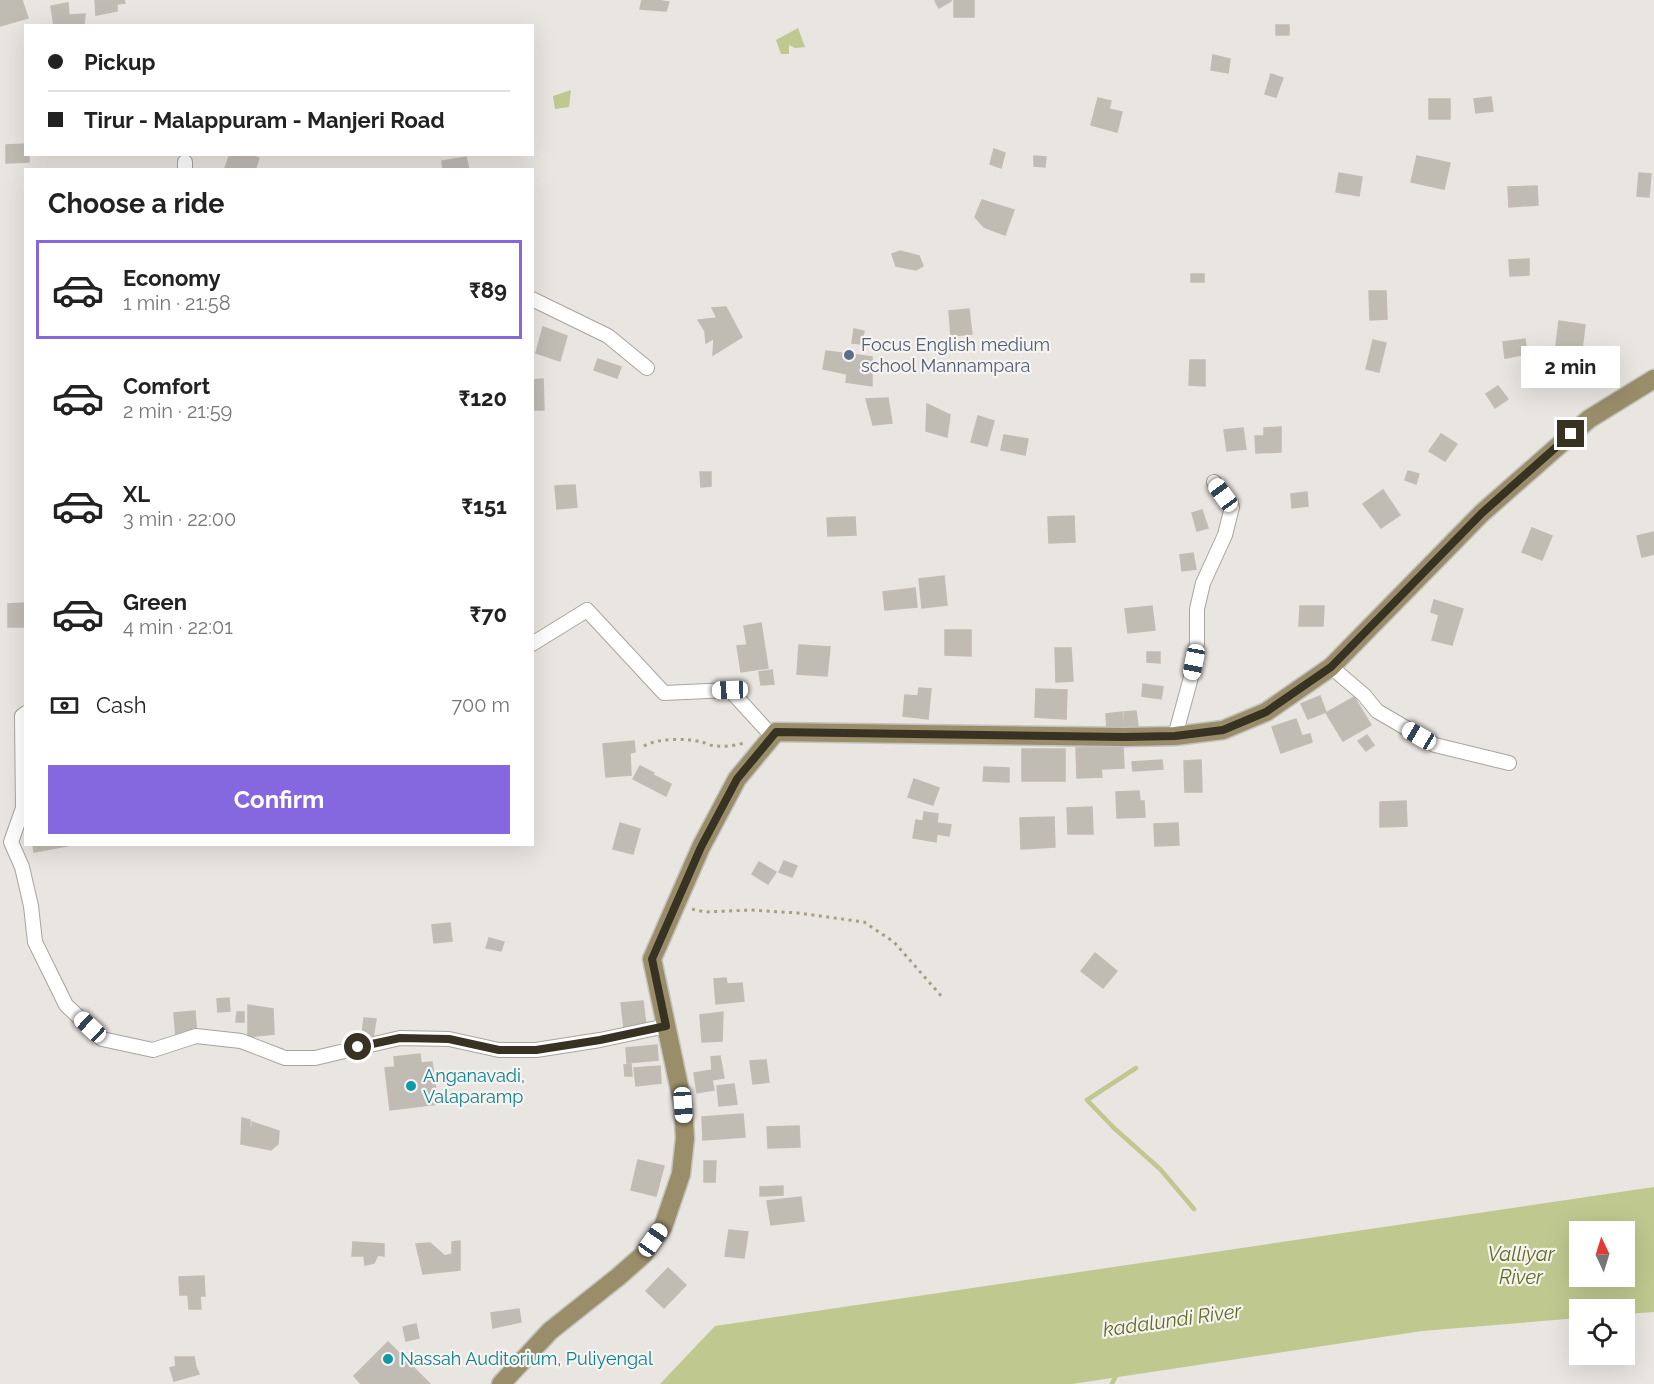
<!DOCTYPE html>
<meta charset="utf-8">
<style>
body{margin:0;font-family:Raleway,sans-serif;background:#f6f6f6;color:#222;height:100vh;display:flex;flex-direction:column;font-size:22px;white-space:nowrap}
*{box-sizing:border-box;margin:0}
p{font-size:20px;color:#767676}
.icon{flex:none;width:33px;height:33px;fill:none;stroke:currentColor;stroke-width:2;stroke-linecap:round;stroke-linejoin:round}
.map{position:relative;flex:1;overflow:hidden}
.sheet{position:absolute;left:24px;top:168px;width:510px;height:678px;display:flex;flex-direction:column;background:#fff;border-radius:0px;box-shadow:0 6px 24px #0002}
.sheet>*{flex:none}
.hud{position:absolute;left:24px;top:24px;width:510px;height:132px;border-radius:0px;box-shadow:0 6px 24px #0002;display:grid;align-content:center;height:132px;padding:0 24px;background:#fff}
.needle{width:39px;rotate:356deg}
.controls{position:absolute;left:1569px;top:1221px;display:grid;gap:12px}
.controls a{display:grid;place-items:center;width:66px;height:66px;border-radius:0px;background:#fff;box-shadow:0 6px 24px #0002;font-size:30px}
.end{position:absolute;width:27px;height:27px;margin:-14px;border:8px solid #383223;background:#fff;box-shadow:0 0 0 3px #fff}
.from{border-radius:50%}
.bubble{position:absolute;height:42px;border-radius:0px;background:#fff;box-shadow:0 6px 24px #0002;font-size:20px;font-weight:700;line-height:42px;text-align:center}
.car{position:absolute;width:18px;height:36px;margin:-18px -9px;border-radius:8px;box-shadow:0 0 4px 2px #0007;background:linear-gradient(#fff 24%,#345 0 40%,#fff 0 76%,#345 0 86%,#fff 0)}
.hud b{display:flex;align-items:center;gap:21px;height:57px;font-size:22px}
.hud b+b{border-top:2px solid #e0e0e0}
.hud i{width:15px;height:15px;background:#222}
ul{padding:0;list-style:none}
li{display:flex;align-items:center;gap:18px;height:99px;margin:0 12px 9px;padding:0 12px;border:3px solid transparent;border-radius:0px}
li div{flex:1}
li b{display:block;font-size:22px}
li em{font-style:normal;font-weight:700}
li.selected{border-color:#8568e0}
li>.icon{width:54px;height:54px;stroke-width:1.5}
h2{padding:0 24px;font-size:27px;line-height:72px}
.pay{display:flex;align-items:center;gap:15px;height:66px;padding:0 24px;font-size:22px}
.pay p{margin-inline-start:auto}
.action{display:flex;gap:12px;margin-top:auto;padding:12px 24px}
.action a{flex:1;height:69px;border-radius:0px;background:#8568e0;color:#fff;font-size:24px;font-weight:700;line-height:69px;text-align:center}
.map>svg:first-child{display:block}
.water{fill:#bfc88f;fill-rule:evenodd}
.lines{fill:none;stroke-linecap:round;stroke-linejoin:round}
.stream{stroke:#bfc88f;stroke-width:4.5}
.building{fill:#c0bbb3;stroke:#c2bcb4;stroke-width:1.5}
.minor-casing{stroke:#a9a59d;stroke-width:16}
.major-casing{stroke:#c3c2bd;stroke-width:21}
.path{stroke:#a99e85;stroke-width:3;stroke-dasharray:3 4.5;stroke-linecap:butt}
.minor{stroke:#fff;stroke-width:14}
.major{stroke:#998d6a;stroke-width:18}
.route{stroke:#383223;stroke-width:8}
.service-dot{fill:#5c6f8a;stroke:#f6f3f0;stroke-width:2}
.culture-dot{fill:#0f9aa8;stroke:#f6f3f0;stroke-width:2}
.labels{text-anchor:middle;stroke-width:4.5;stroke-linejoin:round;paint-order:stroke}
.service-label{font-size:18px;fill:#4e5e75;stroke:#f6f3f0;text-anchor:start}
.culture-label{font-size:18px;fill:#0d838f;stroke:#f6f3f0;text-anchor:start}
.water-label{font-size:20px;font-style:italic;fill:#606c25;stroke:#f6f3f0}
</style>
<div class="map">
<svg width="1654" height="1384" viewBox="0 0 1654 1384">
<rect width="100%" height="100%" fill="#e9e5e1"/>
<path class="water" d="M798 28 805 47 795 48 789 45V54H781L776 40Z
M571 90 569 107 555 109 553 96Z
M1654 1187V1312L1625 1314 1624 1310H1580L1579 1318 1422 1331 1072 1384H660L715 1326ZM1580 1232H1624V1276H1580Z"/>
<g class="lines">
<path class="stream" d="M1136 1068 1087 1100 1114 1128 1160 1169 1194 1209
M1112 1384 1117 1373"/>
</g>
<path class="building" d="M0 0H22L28 18 0 26Z
M95 0H124L125 3 117 4V11L96 15Z
M642 0H662V1L669 2 666 11 640 9Z
M936 0H951V1L939 8 935 1Z
M954 0H974V17H954Z
M68 3 69 15 85 14 84 26H54L51 6Z
M1276 25H1289V35H1276Z
M1213 55 1230 59 1228 73 1211 70Z
M1271 74 1283 78 1276 97 1265 94Z
M1491 97 1493 111 1476 113 1474 99Z
M1098 98 1111 101 1109 109 1122 112 1117 132 1091 125Z
M1429 99H1450V119H1429Z
M26 144V154H29V162L6 163V145Z
M994 149 1005 153 1001 168 990 164Z
M230 154H248L259 158 255 170H229L225 168Z
M1034 156 1046 157 1045 167 1034 166Z
M1417 156 1450 163 1444 189 1411 182Z
M466 157 469 170H443L442 161Z
M1339 173 1362 177 1359 196 1336 192Z
M1639 173 1651 174 1649 197 1637 196Z
M1537 186 1538 205 1509 207 1508 187Z
M982 200 1014 210 1005 235 984 227 975 217Z
M900 251 919 256 923 266 916 270 896 266 892 254Z
M1529 259V275L1510 276 1509 260Z
M1191 274H1204V282H1191Z
M1369 291H1386L1387 319 1370 320Z
M726 307 742 337 713 355 714 338 706 343 705 331 698 320 717 318 712 308Z
M969 309 972 334 951 336 949 311Z
M1559 321 1585 325 1582 349 1556 345Z
M543 327 567 336 560 361 536 353Z
M854 329 864 331 861 344 852 343Z
M1525 339 1527 354 1505 358 1503 342Z
M1373 340 1386 343 1379 372 1366 369Z
M826 351 872 357V386L846 382 847 374 823 369Z
M598 359 621 367 617 378 594 370Z
M1190 360H1205V386L1189 385Z
M543 379 544 410H532V380Z
M1498 386 1508 399 1495 408 1486 394Z
M888 398 892 423 873 425 866 399Z
M927 404 950 415 947 437 926 431Z
M978 416 994 421 987 446 971 442Z
M1281 427V452L1256 453 1255 436H1264V428Z
M1243 428 1246 449 1227 451 1224 430Z
M1441 434 1457 444 1445 461 1429 451Z
M1004 435 1028 439 1025 455 1001 450Z
M1408 471 1419 474 1416 484 1405 480Z
M700 472H711V486L701 487Z
M575 485 577 507 557 509 555 486Z
M1383 490 1400 515 1381 528 1363 504Z
M1307 492 1308 506 1292 508 1291 494Z
M1202 510 1208 528 1197 531 1192 513Z
M1074 516 1075 542 1049 543 1048 517Z
M855 517 856 535 828 536 827 518Z
M1532 528 1552 536 1542 560 1522 552Z
M1654 532V554L1642 557 1637 536Z
M1193 553 1196 569 1182 571 1180 555Z
M944 576 947 605 922 608 919 579Z
M915 588 917 607 885 610 883 592Z
M1434 600 1463 609 1452 645 1432 640 1439 615 1431 612Z
M26 603V627H8V604Z
M1152 606 1155 630 1128 633 1125 609Z
M1300 606H1324L1323 626H1299Z
M761 623 768 668 741 672 737 646 747 645 744 626Z
M945 630H971V656L945 655Z
M799 645 830 647 827 676 797 674Z
M1055 648H1071L1073 681 1056 682Z
M1147 652H1160V663L1147 662Z
M772 670 774 684 761 685 759 672Z
M1143 684 1163 687 1161 699 1142 696Z
M919 688 931 689 928 719 903 716 905 695 918 696Z
M1036 689 1067 690 1066 719 1035 717Z
M1320 696 1326 712 1308 719 1301 704Z
M1354 697 1371 725 1343 741 1326 713Z
M1136 711 1138 726 1125 728 1124 712Z
M1122 712 1124 729 1107 731 1106 714Z
M1296 719 1302 736 1310 734 1312 742 1281 753 1272 727Z
M1367 735 1374 745 1366 751 1358 741Z
M634 741 635 752 630 753 631 775 606 777 603 744Z
M1123 746 1124 768 1101 769 1102 777 1077 778 1076 748Z
M1022 749H1065V781H1022Z
M1162 760 1163 769 1133 771 1132 762Z
M1201 760 1202 792H1185L1184 761Z
M640 766 654 773 653 775 671 784 666 796 633 779Z
M984 767 1009 768V782L983 781Z
M914 779 939 788 933 805 908 797Z
M1139 791 1140 801H1144L1145 817 1117 818 1116 792Z
M1406 801 1407 826 1380 827V802Z
M1092 807 1093 834H1068L1067 808Z
M924 812 938 814 937 823 951 825 949 836 937 834 936 842 913 838 916 820 923 821Z
M1054 817 1055 847 1021 849 1020 818Z
M620 823 640 829 633 854 613 849Z
M1178 823 1179 845 1155 846 1154 824Z
M33 844H77L34 852Z
M784 861 797 866 792 877 779 872Z
M759 862 776 872 768 884 752 874Z
M450 923 452 941 434 943 432 925Z
M489 938 504 942 501 951 486 948Z
M1095 953 1117 971 1103 988 1081 971Z
M726 978 727 984 742 983 744 1001 716 1004 714 979Z
M229 998 230 1011 218 1012 217 999Z
M643 1001 646 1026 624 1028 621 1003Z
M248 1005 273 1009 274 1034 248 1037Z
M195 1011 197 1038 176 1039 174 1013Z
M237 1012H244V1022H236Z
M723 1012 722 1041 702 1042 700 1015Z
M364 1018 376 1019 373 1038 362 1036Z
M657 1045 658 1060 627 1063 626 1048Z
M420 1054 421 1063 432 1062 438 1104 390 1110 385 1068 395 1067 394 1057Z
M720 1056 724 1078 712 1080 714 1090 697 1093 694 1073 712 1070 711 1057Z
M766 1060 769 1082 753 1084 750 1061Z
M631 1064 632 1076H625L624 1065Z
M660 1066 661 1083 636 1086 634 1068Z
M734 1084 737 1104 719 1106 717 1086Z
M743 1114 745 1137 703 1140 702 1117Z
M242 1118 250 1120V1128H252V1122L279 1131 278 1144 271 1150 241 1144Z
M799 1126 800 1147 768 1148 767 1127Z
M638 1160 664 1166 656 1196 631 1190Z
M704 1161H716L715 1182H704Z
M783 1186V1195L760 1196V1187Z
M801 1197 804 1221 771 1225 767 1201Z
M729 1230 748 1232 744 1258 725 1256Z
M460 1241V1270L423 1274 416 1244 430 1243 445 1256 452 1254V1242Z
M353 1242 384 1244V1256L378 1255 374 1263 365 1265 364 1256H352Z
M668 1268 686 1285 664 1308 646 1291Z
M204 1276 205 1296H200L201 1309H189L188 1295H180L179 1277Z
M519 1309 521 1322 493 1328 491 1313Z
M416 1324 419 1338 406 1341 403 1327Z
M388 1342 430 1384H361L354 1376Z
M175 1357H194L196 1367 199 1374 174 1381 170 1368 176 1366Z"/>
<g class="lines">
<g class="minor-casing">
<path id="minor" d="M185 162V170
M532 299 608 336 647 368
M532 644 587 610 664 693 730 690 772 736
M1331 667 1364 695 1377 711 1435 745 1509 763
M26 713 22 716 23 808 11 842 22 867 31 906 35 942 66 1005 102 1039 153 1050 196 1036 241 1041 285 1058H315L400 1038 449 1039 499 1050H536L600 1040 666 1026
M1175 736 1190 681 1197 643V609L1203 583 1225 535 1232 507 1214 482"/>
</g>
<g class="major-casing">
<path id="major" d="M501 1384 550 1331 618 1277 643 1255 663 1227 681 1174 685 1138 683 1105 652 959 701 847 737 779 776 732 1124 737 1175 736 1223 730 1266 712 1331 667 1482 513 1589 419 1654 379"/>
</g>
<path class="path" d="M644 746C657 738 687 738 702 742 706 743 711 746 716 746 725 747 736 745 745 743
M692 909 705 912 751 910 798 913 864 922 894 942 943 998"/>
<use href="#minor" class="minor"/>
<use href="#major" class="major"/>
</g>
<g class="lines">
<path class="route" d="M358 1047 400 1038 449 1039 499 1050H536L600 1040 666 1026 652 959 701 847 737 779 776 732 1124 737 1175 736 1223 730 1266 712 1331 667 1482 513 1571 434"/>
</g>
<circle class="service-dot" cx="849" cy="355" r="6"/>
<g class="culture-dot">
<circle cx="411" cy="1086" r="6"/>
<circle cx="388" cy="1359" r="6"/>
</g>
<g class="labels">
<g class="service-label">
<text x="861" y="351">Focus English medium<tspan x="861" dy="21">school Mannampara</tspan></text>
</g>
<g class="culture-label">
<text x="423" y="1082">Anganavadi,<tspan x="423" dy="21">Valaparamp</tspan></text>
<text x="400" y="1365">Nassah Auditorium, Puliyengal</text>
</g>
<g class="water-label">
<text x="1521" y="1261">Valliyar<tspan x="1521" dy="23">River</tspan></text>
<text transform="translate(1172 1320) rotate(-8)" y="7">kadalundi River</text>
</g>
</g>
</svg>
<div class="controls">
<a><svg class="needle" viewBox="-14 -14 28 28"><path d="M0-13l5 13h-10z" fill="#e53935"/><path d="M0 13l5-13h-10z" fill="#767676"/></svg></a>
<a><svg class="icon" aria-label="locate" viewBox="0 0 24 24"><circle cx="12" cy="12" r="6"/><path d="M12 2v4M12 18v4M2 12h4M18 12h4"/></svg></a>
</div>
<i class="end from" style="left:358px;top:1047px"></i>
<i class="end" style="left:1571px;top:434px"></i>
<div class="bubble" style="left:1521px;top:346px;width:99px">2 min</div>
<i class="car" style="left:1223px;top:495px;rotate:324deg"></i>
<i class="car" style="left:1194px;top:662px;rotate:191deg"></i>
<i class="car" style="left:730px;top:690px;rotate:268deg"></i>
<i class="car" style="left:1419px;top:736px;rotate:300deg"></i>
<i class="car" style="left:90px;top:1027px;rotate:313deg"></i>
<i class="car" style="left:683px;top:1105px;rotate:176deg"></i>
<i class="car" style="left:653px;top:1240px;rotate:35deg"></i>
<div class="hud">
<b><i class="from"></i>Pickup</b>
<b><i></i>Tirur - Malappuram - Manjeri Road</b>
</div>
<section class="sheet">
<h2>Choose a ride</h2>
<ul>
<li class="selected"><svg class="icon" aria-label="car" viewBox="0 0 24 24"><path d="M5 17H2v-5l4-1 3-4h7l3 4 3 1v5h-3M9 17h6M6 11h13"/><circle cx="7" cy="17" r="2"/><circle cx="17" cy="17" r="2"/></svg><div><b>Economy</b><p>1 min · 21:58</p></div><em>₹89</em></li>
<li><svg class="icon" aria-label="car" viewBox="0 0 24 24"><path d="M5 17H2v-5l4-1 3-4h7l3 4 3 1v5h-3M9 17h6M6 11h13"/><circle cx="7" cy="17" r="2"/><circle cx="17" cy="17" r="2"/></svg><div><b>Comfort</b><p>2 min · 21:59</p></div><em>₹120</em></li>
<li><svg class="icon" aria-label="car" viewBox="0 0 24 24"><path d="M5 17H2v-5l4-1 3-4h7l3 4 3 1v5h-3M9 17h6M6 11h13"/><circle cx="7" cy="17" r="2"/><circle cx="17" cy="17" r="2"/></svg><div><b>XL</b><p>3 min · 22:00</p></div><em>₹151</em></li>
<li><svg class="icon" aria-label="car" viewBox="0 0 24 24"><path d="M5 17H2v-5l4-1 3-4h7l3 4 3 1v5h-3M9 17h6M6 11h13"/><circle cx="7" cy="17" r="2"/><circle cx="17" cy="17" r="2"/></svg><div><b>Green</b><p>4 min · 22:01</p></div><em>₹70</em></li>
</ul>
<div class="pay"><svg class="icon" aria-label="cash" viewBox="0 0 24 24"><path d="M3 7h18v10H3z"/><circle cx="12" cy="12" r="2"/></svg>Cash<p>700 m</p></div>
<div class="action"><a>Confirm</a></div>
</section>
</div>
